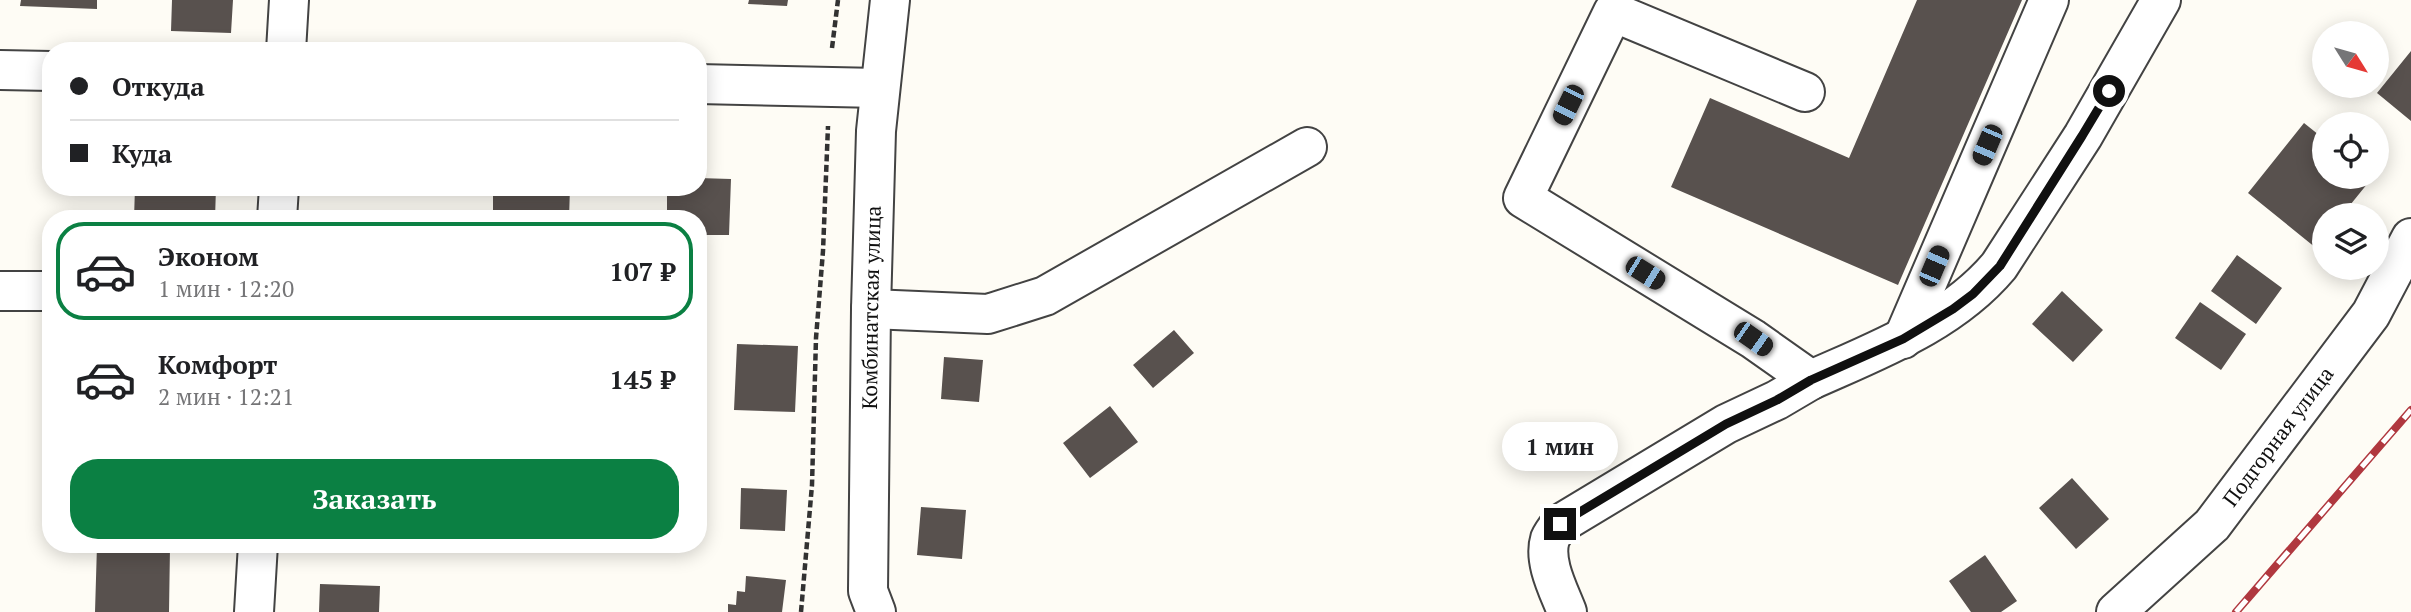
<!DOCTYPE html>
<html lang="ru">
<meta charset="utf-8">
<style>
body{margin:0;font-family:"PT Serif",serif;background:#f2f2f2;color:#202124;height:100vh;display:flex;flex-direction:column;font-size:26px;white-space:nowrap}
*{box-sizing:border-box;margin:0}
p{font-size:23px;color:#757577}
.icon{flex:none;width:38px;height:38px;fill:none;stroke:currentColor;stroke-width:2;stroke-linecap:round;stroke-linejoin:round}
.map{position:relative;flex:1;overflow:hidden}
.details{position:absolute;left:42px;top:210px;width:665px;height:343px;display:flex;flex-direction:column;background:#fff;border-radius:28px;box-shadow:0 4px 18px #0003}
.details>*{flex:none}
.top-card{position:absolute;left:42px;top:42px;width:665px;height:154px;border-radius:28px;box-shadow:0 4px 18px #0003;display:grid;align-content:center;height:154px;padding:0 28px;background:#fff}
.needle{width:46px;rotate:127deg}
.tools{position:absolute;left:2312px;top:21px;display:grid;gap:14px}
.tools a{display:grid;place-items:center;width:77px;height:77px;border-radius:50%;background:#fff;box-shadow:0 4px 18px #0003;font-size:35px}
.end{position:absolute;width:32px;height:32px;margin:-16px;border:9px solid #101010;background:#fff;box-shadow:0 0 0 4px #fff}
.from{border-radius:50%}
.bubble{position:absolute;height:49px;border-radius:24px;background:#fff;box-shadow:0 4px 18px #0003;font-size:23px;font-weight:800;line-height:49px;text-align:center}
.car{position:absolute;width:21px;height:42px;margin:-21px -10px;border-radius:9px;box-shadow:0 0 5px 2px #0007;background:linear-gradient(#222 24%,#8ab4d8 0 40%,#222 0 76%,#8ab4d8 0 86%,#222 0)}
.top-card b{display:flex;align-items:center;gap:24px;height:66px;font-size:26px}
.top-card b+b{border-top:2px solid #e0e0e0}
.top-card i{width:18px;height:18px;background:#202124}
ul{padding:12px 0 0;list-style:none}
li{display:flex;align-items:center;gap:21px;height:98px;margin:0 14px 10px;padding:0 14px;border:4px solid transparent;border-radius:28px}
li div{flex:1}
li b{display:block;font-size:26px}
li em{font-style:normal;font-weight:800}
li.selected{border-color:#0b8043}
li>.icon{width:63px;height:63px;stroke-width:1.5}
.button{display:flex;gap:14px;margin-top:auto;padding:14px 28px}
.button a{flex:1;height:80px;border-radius:28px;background:#0b8043;color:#fff;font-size:28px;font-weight:800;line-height:80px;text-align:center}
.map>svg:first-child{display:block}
.building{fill:#58514e}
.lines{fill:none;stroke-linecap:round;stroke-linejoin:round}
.minor-casing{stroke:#434343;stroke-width:42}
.path{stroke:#323232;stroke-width:4.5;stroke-dasharray:7 3.5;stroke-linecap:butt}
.minor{stroke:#fff;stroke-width:38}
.rail-casing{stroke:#b0383f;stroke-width:8}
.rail{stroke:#fff;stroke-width:5;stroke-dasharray:16;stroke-linecap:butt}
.route{stroke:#101010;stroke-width:9}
.labels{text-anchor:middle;stroke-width:7;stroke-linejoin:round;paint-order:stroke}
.street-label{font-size:21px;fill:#101010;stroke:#fff}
</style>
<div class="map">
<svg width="2411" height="612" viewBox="0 0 2411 612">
<rect width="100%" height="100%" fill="#fefcf5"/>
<path class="building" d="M21 0H97V9L20 6Z
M172 0H233L231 33 171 31Z
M749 0H788L787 6 748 4Z
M1917 0H2022L1898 285 1671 187 1710 98 1849 158Z
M2411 51V121L2377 93Z
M2304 123 2324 139V177L2372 178 2342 215H2324V238L2316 248 2248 193Z
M698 178 731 179 729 235H698V219H667V187H698Z
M135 187H216L215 219H134Z
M493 187H570L569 219H493Z
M2237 255 2282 288 2256 324 2211 291Z
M2062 291 2103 330 2073 362 2032 324Z
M2200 302 2246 334 2221 370 2175 338Z
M1174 330 1194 353 1153 388 1133 365Z
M737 344 798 346 795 412 734 410Z
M944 357 983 360 979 402 941 399Z
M1110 406 1138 442 1090 478 1063 443Z
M2072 478 2109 519 2076 549 2039 508Z
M741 488 787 490 785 531 740 529Z
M921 507 966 510 962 559 917 555Z
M97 545 170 547 169 612H95Z
M1985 555 2017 601 2001 612H1971L1949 581Z
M746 576 786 580 782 612H728V604L736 605 737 591 745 592Z
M320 584 380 586 379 612H319Z"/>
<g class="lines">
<g class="minor-casing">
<g id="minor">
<path d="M286 51 289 0"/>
<path d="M0 70 51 71"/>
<path d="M698 84 879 88"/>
<path d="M1805 92 1613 12 1523 198 1753 339 1811 380C1878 350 1951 323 1999 266L2083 136 2161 0"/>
<path d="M277 219 279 187"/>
<path d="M0 291H51"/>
<path d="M871 309 988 314 1045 296 1307 147"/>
<path d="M1903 339 2049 0"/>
<path d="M254 612 258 544"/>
<path id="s1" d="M876 612 868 591 871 309 876 131 890 0"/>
<path d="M1567 612C1559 591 1543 562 1550 539 1552 534 1556 529 1560 524L1726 424 1777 400 1811 380"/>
<path id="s2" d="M2116 612 2212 525 2371 314 2411 238"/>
</g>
</g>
<path class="path" d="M832 48 838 0
M801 612 812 485 816 338 823 251 828 126"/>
<use href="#minor" class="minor"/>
<g class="rail-casing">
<path id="rail" d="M2236 612 2411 410"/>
</g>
<use href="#rail" class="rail"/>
</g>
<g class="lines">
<path class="route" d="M1560 524 1726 424 1777 400 1811 380 1903 339 1953 309 1973 294 2000 266 2082 136 2109 91"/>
</g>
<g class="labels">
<g class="street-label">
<text dy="7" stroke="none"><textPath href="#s1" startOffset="306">Комбинатская улица</textPath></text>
<text dy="7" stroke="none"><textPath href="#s2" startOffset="240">Подгорная улица</textPath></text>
</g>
</g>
</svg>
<div class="tools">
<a><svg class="needle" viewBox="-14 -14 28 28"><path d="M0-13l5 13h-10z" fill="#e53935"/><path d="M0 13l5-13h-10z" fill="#757577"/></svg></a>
<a><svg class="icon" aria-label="locate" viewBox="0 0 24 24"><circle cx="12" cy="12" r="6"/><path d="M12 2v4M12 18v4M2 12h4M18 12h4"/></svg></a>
<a><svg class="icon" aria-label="layers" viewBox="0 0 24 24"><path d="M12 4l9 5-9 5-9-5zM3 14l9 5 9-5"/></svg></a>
</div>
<i class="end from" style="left:2109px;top:91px"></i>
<i class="end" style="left:1560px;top:524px"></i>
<div class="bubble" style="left:1502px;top:422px;width:116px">1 мин</div>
<i class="car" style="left:1568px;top:105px;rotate:206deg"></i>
<i class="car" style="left:1987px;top:145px;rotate:203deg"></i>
<i class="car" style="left:1934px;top:266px;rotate:23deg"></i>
<i class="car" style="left:1645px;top:273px;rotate:122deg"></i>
<i class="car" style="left:1753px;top:339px;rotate:125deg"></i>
<div class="top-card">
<b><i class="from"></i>Откуда</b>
<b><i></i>Куда</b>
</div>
<section class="details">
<ul>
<li class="selected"><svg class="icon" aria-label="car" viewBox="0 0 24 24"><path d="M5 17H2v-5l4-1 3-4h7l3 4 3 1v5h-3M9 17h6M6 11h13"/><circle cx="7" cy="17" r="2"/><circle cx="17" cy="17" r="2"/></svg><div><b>Эконом</b><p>1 мин · 12:20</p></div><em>107 ₽</em></li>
<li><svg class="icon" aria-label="car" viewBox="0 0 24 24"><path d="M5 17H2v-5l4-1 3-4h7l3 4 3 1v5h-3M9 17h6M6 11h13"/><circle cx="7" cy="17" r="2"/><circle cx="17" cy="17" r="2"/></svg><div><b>Комфорт</b><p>2 мин · 12:21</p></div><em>145 ₽</em></li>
</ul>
<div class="button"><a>Заказать</a></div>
</section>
</div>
